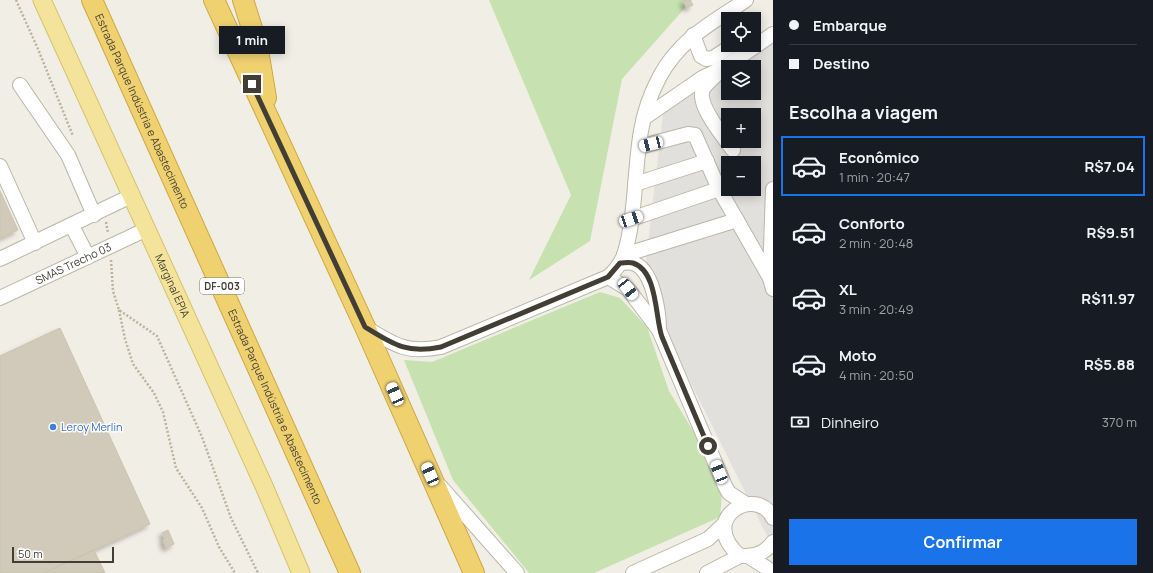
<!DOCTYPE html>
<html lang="pt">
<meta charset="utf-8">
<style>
body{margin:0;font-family:Manrope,sans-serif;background:#20242c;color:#f1f3f6;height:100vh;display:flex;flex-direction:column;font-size:15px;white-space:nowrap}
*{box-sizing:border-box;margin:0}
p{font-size:13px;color:#9ea1a6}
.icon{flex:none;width:22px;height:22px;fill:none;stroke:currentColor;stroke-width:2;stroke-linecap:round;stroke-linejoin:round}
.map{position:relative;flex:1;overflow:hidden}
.drawer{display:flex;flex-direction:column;background:#171b24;width:380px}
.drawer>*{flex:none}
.guide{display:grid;align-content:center;height:88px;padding:0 16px;background:#171b24}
.controls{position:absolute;left:721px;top:12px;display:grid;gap:8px}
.controls a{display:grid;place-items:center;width:40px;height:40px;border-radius:0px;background:#171b24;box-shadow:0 2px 10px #0003;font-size:20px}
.scale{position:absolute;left:12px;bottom:10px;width:102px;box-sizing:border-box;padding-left:4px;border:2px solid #423e35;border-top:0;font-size:11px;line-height:14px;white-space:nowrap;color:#423e35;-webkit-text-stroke:3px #fff;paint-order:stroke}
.end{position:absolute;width:18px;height:18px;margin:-9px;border:5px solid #423e35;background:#fff;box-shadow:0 0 0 2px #fff}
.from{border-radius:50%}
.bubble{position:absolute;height:28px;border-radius:0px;background:#171b24;box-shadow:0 2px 10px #0003;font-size:13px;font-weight:700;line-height:28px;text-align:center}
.car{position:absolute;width:12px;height:24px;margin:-12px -6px;border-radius:5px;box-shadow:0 0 3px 1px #0007;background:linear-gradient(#fff 24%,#345 0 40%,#fff 0 76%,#345 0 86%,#fff 0)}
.guide b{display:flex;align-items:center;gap:14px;height:38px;font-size:15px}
.guide b+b{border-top:1px solid #363941}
.guide i{width:10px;height:10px;background:#f1f3f6}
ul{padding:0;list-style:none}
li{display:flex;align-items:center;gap:12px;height:60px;margin:0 8px 6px;padding:0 8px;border:2px solid transparent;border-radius:0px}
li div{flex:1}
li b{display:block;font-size:15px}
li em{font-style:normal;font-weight:700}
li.current{border-color:#1a73e8}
li>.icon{width:36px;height:36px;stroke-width:1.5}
h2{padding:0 16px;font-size:18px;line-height:48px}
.pay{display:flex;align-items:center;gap:10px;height:44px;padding:0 16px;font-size:15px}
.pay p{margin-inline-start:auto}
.action{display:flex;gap:8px;margin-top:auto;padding:8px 16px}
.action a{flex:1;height:46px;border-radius:0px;background:#1a73e8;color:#fff;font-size:16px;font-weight:700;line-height:46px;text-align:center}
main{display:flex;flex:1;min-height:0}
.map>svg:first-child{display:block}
.green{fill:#c7e1b1}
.parking{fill:#e2e0dd;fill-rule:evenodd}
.building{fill:#d1cabb;stroke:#cbc3af;filter:url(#shadow)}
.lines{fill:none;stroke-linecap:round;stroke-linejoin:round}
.minor-casing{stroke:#bbb6a8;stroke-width:16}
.major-casing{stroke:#d7c16c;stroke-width:19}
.highway-casing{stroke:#cea742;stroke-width:22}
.path{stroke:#bbb39b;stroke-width:2.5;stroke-dasharray:2 2;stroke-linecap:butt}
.minor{stroke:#fff;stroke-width:14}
.major{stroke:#f4e39a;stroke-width:17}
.highway{stroke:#f0d170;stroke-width:20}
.route{stroke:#423e35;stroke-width:5}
.shop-dot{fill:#3f7fe0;stroke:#fff;stroke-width:1.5}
.labels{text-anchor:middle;stroke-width:3;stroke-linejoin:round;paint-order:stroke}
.shield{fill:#fff;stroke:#7b7872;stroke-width:1}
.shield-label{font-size:10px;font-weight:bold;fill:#423e35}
.street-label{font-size:11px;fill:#423e35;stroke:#fff}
.shop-label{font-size:11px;fill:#366cbe;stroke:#fff;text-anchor:start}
</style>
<main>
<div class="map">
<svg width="773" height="573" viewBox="0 0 773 573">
<defs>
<filter id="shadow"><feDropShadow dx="-3.5" dy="3.5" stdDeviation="2" flood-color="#0004"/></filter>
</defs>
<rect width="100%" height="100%" fill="#f0eee5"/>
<path class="green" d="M489 0H692L622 79 590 241 529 280 571 195Z
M600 292 620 298 647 327 669 391 696 436 722 494 720 517 594 573H529L453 480 404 360 432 362Z"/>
<path class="parking" d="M773 36V548L643 287 665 96ZM728 67H754V93H728ZM728 115H754V141H728ZM728 163H754V189H728Z"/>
<path class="building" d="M686 0H690L693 5 687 8 683 1Z
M0 191 18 230 0 238Z
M60 328 150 524 44 573H0V356Z
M168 530 174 544 166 548 163 540 165 539 162 533Z
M94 550 105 573H44Z"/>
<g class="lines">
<g class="minor-casing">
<g id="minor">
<path d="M693 35 701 56 706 59 713 58 733 45"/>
<path d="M716 75C711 80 706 84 703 89 696 105 724 137 733 150"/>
<path d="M20 85 68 155 94 215"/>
<path d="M644 118 702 78 725 67 773 34"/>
<path d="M639 147 688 134 695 135 719 189 770 278"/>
<path d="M0 166 35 243"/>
<path d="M635 184 707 161"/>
<path d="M773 189 770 278 773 289"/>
<path d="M631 219 719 189"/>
<path d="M72 226 88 257"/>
<path d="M624 255 737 220"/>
<path d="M0 259 131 196"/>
<path d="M620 263C624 263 629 262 633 263 653 269 659 312 659 330L725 486 729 493 746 504"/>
<path d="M608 277 628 289 659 330"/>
<path id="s1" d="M0 298 147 229"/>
<path d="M365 327C394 345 407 354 441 347L608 277C615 271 621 263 624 255 636 218 634 170 641 131 644 112 651 93 660 76 681 38 712 23 746 0"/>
<path d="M440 486 517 573"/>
<path d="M773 518C757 484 696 518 740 556 754 556 765 554 773 542"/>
<path d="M748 556 773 572"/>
<path d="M633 573 708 539 724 524"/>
<path d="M707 573 740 556"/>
</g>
</g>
<g class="major-casing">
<g id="major">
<path id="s2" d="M42 0 264 486 301 573"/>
</g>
</g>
<g class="highway-casing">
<g id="highway">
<path id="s3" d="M92 0 350 573"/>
<path d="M214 0 365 327 474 573"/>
<path d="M243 0 257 44 266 98"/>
</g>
</g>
<path class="path" d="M16 0 38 49 73 136
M106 222 108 233
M111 260 113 291 119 310 157 336 202 437 231 518 258 573
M119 310 125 339 133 364 154 393 163 412 176 468 202 508 219 547 235 573"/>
<use href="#minor" class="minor"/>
<use href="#major" class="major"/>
<use href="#highway" class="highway"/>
</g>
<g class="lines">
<path class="route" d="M252 84 365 327C394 345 407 354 441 347L608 277 620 263C624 263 629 262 633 263 658 271 655 318 662 337L708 446"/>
</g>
<circle class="shop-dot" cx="53" cy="427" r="4"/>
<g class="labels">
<rect class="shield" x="200" y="278" width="44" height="16" rx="3"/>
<g class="shield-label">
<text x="222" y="290">DF-003</text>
</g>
<g class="street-label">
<text dy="4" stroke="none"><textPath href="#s3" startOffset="122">Estrada Parque Indústria e Abastecimento</textPath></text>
<text dy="4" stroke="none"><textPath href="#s1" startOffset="81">SMAS Trecho 03</textPath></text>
<text dy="4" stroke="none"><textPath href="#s2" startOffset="314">Marginal EPIA</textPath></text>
<text dy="4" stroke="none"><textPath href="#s3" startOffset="446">Estrada Parque Indústria e Abastecimento</textPath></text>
</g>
<g class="shop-label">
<text x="61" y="431">Leroy Merlin</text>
</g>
</g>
</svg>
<div class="controls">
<a><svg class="icon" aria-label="locate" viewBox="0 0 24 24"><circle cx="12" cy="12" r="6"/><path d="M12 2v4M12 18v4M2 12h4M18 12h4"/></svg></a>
<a><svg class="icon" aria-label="layers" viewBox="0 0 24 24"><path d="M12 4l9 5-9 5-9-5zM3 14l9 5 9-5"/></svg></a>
<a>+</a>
<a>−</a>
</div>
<div class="scale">50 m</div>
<i class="end from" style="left:708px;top:446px"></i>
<i class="end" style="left:252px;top:84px"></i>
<div class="bubble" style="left:219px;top:26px;width:66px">1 min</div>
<i class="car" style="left:651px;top:144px;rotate:256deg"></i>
<i class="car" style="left:631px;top:219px;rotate:71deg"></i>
<i class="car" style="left:628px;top:289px;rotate:142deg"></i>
<i class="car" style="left:395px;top:394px;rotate:336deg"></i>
<i class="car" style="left:719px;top:472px;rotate:338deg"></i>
<i class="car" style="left:430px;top:474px;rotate:336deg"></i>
</div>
<section class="drawer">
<div class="guide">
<b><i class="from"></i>Embarque</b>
<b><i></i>Destino</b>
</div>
<h2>Escolha a viagem</h2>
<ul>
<li class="current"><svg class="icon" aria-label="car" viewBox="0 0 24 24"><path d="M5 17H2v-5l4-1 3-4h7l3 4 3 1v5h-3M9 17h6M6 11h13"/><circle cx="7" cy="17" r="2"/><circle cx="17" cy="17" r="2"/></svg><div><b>Econômico</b><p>1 min · 20:47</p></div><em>R$7.04</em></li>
<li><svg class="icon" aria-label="car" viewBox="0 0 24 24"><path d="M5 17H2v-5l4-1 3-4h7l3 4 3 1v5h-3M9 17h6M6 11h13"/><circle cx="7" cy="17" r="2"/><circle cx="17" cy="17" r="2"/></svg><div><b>Conforto</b><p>2 min · 20:48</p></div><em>R$9.51</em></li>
<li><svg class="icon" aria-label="car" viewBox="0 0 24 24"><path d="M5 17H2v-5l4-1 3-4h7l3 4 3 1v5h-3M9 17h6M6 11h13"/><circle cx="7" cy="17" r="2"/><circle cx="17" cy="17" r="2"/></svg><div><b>XL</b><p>3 min · 20:49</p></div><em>R$11.97</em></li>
<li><svg class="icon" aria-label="car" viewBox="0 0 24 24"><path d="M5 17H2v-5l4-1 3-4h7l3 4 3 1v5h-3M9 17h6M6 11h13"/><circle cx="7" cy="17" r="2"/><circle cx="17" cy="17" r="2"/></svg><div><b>Moto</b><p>4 min · 20:50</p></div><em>R$5.88</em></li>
</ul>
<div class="pay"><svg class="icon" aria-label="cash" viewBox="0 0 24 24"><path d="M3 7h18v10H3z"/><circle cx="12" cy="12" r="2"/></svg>Dinheiro<p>370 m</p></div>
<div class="action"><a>Confirmar</a></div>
</section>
</main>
